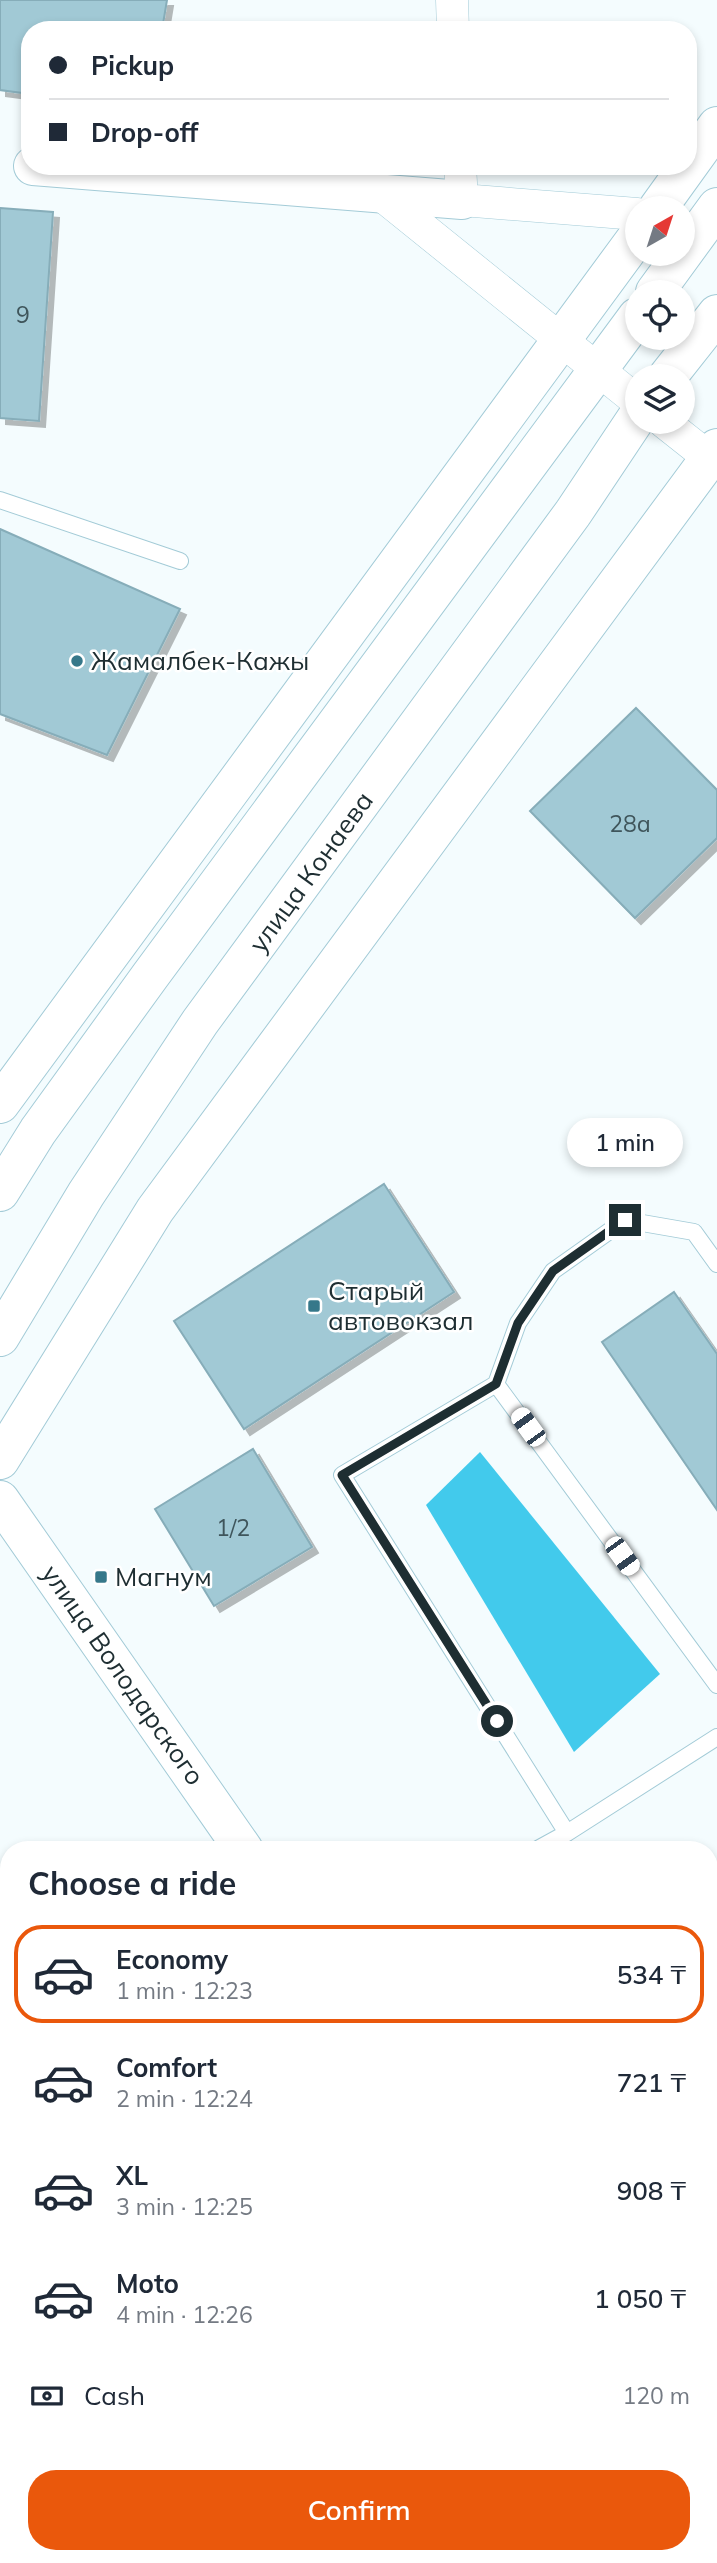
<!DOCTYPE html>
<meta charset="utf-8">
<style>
body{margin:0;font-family:Mulish,sans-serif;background:#f2f2f3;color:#1f2937;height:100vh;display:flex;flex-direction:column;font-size:26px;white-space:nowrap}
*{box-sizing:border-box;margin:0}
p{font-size:23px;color:#747a83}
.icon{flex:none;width:38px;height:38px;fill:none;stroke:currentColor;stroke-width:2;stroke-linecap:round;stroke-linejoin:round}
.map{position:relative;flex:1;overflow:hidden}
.drawer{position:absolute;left:0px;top:1841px;width:718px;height:723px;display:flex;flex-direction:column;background:#fff;border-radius:28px 28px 0 0;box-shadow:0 4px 10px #0003}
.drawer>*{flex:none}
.banner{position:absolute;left:21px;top:21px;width:676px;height:154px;border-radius:28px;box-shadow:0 4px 10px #0003;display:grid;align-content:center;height:154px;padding:0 28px;background:#fff}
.needle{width:46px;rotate:39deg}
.tools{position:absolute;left:625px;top:196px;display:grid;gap:14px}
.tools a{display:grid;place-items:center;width:70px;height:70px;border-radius:50%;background:#fff;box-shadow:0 4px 10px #0003;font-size:35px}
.end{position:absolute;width:32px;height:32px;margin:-16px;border:9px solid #1e2e32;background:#fff;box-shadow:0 0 0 4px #fff}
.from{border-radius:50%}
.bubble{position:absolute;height:49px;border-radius:24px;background:#fff;box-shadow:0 4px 10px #0003;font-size:23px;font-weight:600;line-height:49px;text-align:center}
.car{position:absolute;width:21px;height:42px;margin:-21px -10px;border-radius:9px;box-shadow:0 0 5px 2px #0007;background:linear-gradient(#fff 24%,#345 0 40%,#fff 0 76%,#345 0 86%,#fff 0)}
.banner b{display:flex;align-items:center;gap:24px;height:66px;font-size:26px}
.banner b+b{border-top:2px solid #e0e1e3}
.banner i{width:18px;height:18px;background:#1f2937}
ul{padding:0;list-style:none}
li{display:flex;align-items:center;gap:21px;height:98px;margin:0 14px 10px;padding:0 14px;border:4px solid transparent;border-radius:28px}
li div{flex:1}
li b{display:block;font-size:26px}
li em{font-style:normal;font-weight:600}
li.selected{border-color:#ea580c}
li>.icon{width:63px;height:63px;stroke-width:1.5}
h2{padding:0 28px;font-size:32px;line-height:84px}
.pay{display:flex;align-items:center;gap:18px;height:77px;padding:0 28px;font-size:26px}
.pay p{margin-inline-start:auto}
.button{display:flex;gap:14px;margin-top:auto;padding:14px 28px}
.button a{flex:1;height:80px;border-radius:28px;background:#ea580c;color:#fff;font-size:28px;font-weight:600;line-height:80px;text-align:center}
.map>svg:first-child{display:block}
.forest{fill:#42caec}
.building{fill:#a1c9d5;stroke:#86adb9;stroke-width:2;filter:url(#shadow)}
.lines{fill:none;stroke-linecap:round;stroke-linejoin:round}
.service-casing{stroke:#a3cbd7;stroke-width:18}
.minor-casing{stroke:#a3cbd7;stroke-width:33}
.secondary-casing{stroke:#a3cbd7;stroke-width:40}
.service{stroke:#fff;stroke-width:16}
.minor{stroke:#fff;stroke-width:32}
.secondary{stroke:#fff;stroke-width:38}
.route{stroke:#1e2e32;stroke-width:9}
.poi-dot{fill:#36788a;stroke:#fff;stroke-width:2.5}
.labels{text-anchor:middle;stroke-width:5;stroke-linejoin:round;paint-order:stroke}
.number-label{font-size:23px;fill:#3f555b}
.poi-label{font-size:26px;fill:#1e2e32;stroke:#fff;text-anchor:start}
.street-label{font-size:26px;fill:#1e2e32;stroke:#fff}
</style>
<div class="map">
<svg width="717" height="2563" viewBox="0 0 717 2563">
<defs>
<filter id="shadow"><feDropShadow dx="6" dy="6" stdDeviation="0" flood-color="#0004"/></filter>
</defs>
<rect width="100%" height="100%" fill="#f4fcfe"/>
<path class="forest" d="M480 1452 660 1674 574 1752 426 1505Z"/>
<path class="building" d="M0 0H167L162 30H30V94L0 90Z
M0 208 53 212 39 421 0 418Z
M0 529 180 609 107 755 0 714Z
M636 708 717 790V838L635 918 530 811Z
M384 1184 454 1292 244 1429 174 1321Z
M674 1292 717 1354V1510L602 1342Z
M253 1449 312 1547 214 1606 155 1509Z
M717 1908V1972L709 1977V1913Z
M709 2278 717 2292V2445L709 2431Z
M141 2555H237L242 2563H146Z
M514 2555H550L538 2563H519Z
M0 2556 28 2563H0Z"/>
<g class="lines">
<g class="service-casing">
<path id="service" d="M0 500 180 561
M496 1384 717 1685
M567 1833 717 1737
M536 1850 567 1833 342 1475 496 1384 518 1323 553 1271 625 1220 694 1232 717 1264
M709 2068 717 2070
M709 2197 717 2210
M290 2555 295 2563
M445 2555 450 2563"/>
</g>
<g class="minor-casing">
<path id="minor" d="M452 0 453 30
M460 166 462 200 637 214
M379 193 637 401
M664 422 717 464
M0 2478 9 2467"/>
</g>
<g class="secondary-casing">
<path id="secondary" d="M33 166 462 200
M658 208 717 126
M655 292 717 207
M668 376 717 314
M0 1104 637 237
M0 1192 38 1131 150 976 637 317
M0 1337 86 1194 200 1022 573 513 637 417
M0 1460 155 1210 717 448
M0 1500 244 1850
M700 2555 705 2563"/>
</g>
<use href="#service" class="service"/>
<use href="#minor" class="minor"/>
<use href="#secondary" class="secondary"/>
</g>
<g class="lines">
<path class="route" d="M497 1721 342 1475 496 1384 518 1323 553 1271 625 1220"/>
</g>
<g class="poi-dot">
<circle cx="77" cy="661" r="7"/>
<rect x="307" y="1299" width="14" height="14" rx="3.5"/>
<rect x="94" y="1570" width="14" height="14" rx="3.5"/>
</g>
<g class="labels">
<g class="number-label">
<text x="23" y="323">9</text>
<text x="630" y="832">28а</text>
<text x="233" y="1536">1/2</text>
</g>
<g class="poi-label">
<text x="91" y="670">Жамалбек-Кажы</text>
<text x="328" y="1300">Старый<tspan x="328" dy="30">автовокзал</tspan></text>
<text x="115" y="1586">Магнум</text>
</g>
<g class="street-label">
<text transform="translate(311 872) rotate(-54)" y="9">улица Конаева</text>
<text transform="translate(123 1675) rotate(55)" y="9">улица Володарского</text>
</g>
</g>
</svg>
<div class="tools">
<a><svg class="needle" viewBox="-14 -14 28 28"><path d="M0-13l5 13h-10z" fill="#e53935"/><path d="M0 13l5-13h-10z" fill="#747a83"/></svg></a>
<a><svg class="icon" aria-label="locate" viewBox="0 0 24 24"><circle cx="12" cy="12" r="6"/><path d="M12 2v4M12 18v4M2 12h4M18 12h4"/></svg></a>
<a><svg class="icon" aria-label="layers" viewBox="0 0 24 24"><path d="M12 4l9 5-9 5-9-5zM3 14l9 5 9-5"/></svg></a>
</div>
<i class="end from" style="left:497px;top:1721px"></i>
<i class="end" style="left:625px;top:1220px"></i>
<div class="bubble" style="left:567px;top:1118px;width:116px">1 min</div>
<i class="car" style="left:528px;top:1427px;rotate:324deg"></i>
<i class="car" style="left:622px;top:1556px;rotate:144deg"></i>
<div class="banner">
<b><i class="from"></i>Pickup</b>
<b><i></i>Drop-off</b>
</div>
<section class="drawer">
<h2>Choose a ride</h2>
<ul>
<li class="selected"><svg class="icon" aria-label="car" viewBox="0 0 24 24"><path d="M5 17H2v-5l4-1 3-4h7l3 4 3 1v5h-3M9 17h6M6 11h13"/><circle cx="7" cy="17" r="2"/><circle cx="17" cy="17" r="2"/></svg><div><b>Economy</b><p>1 min · 12:23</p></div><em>534 ₸</em></li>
<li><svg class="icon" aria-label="car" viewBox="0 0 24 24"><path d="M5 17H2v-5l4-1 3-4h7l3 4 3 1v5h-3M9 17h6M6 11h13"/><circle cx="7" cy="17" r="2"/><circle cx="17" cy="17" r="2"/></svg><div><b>Comfort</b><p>2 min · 12:24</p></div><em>721 ₸</em></li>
<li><svg class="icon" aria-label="car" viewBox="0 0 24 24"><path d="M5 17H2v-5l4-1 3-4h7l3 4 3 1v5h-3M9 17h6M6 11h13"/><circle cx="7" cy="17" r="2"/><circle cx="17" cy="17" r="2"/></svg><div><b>XL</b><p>3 min · 12:25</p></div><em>908 ₸</em></li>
<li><svg class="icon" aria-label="car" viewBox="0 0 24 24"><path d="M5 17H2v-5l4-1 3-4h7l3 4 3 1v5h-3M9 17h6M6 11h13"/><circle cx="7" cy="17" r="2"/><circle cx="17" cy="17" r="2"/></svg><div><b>Moto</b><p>4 min · 12:26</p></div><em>1 050 ₸</em></li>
</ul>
<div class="pay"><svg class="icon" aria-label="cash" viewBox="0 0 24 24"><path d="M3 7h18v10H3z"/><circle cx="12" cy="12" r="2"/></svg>Cash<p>120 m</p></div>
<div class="button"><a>Confirm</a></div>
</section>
</div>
